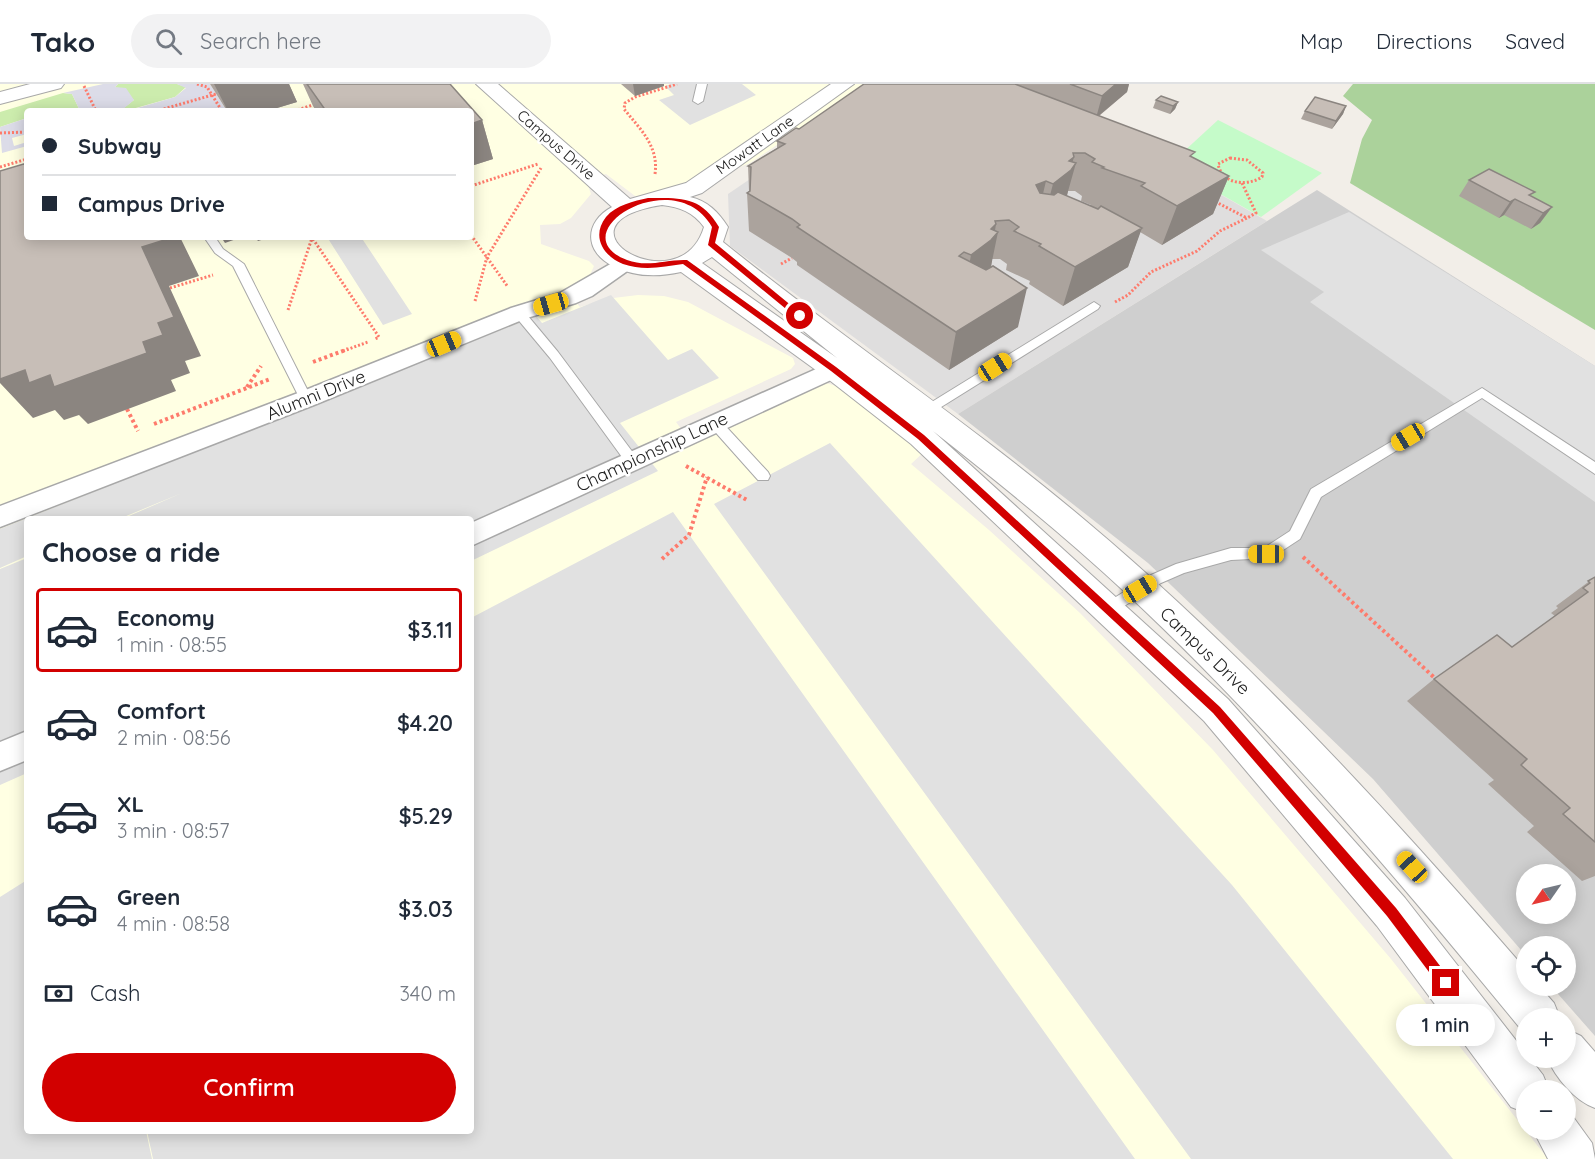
<!DOCTYPE html>
<meta charset="utf-8">
<style>
body{margin:0;font-family:Quicksand,sans-serif;background:#f2f2f3;color:#1f2937;height:100vh;display:flex;flex-direction:column;font-size:22px;white-space:nowrap}
*{box-sizing:border-box;margin:0}
p{font-size:20px;color:#747a83}
.icon{flex:none;width:33px;height:33px;fill:none;stroke:currentColor;stroke-width:2;stroke-linecap:round;stroke-linejoin:round}
.map{position:relative;flex:1;overflow:hidden}
.panel{position:absolute;left:24px;top:432px;width:450px;height:618px;display:flex;flex-direction:column;background:#fff;border-radius:6px;box-shadow:0 3px 15px #0003}
.panel>*{flex:none}
.banner{position:absolute;left:24px;top:24px;width:450px;height:132px;border-radius:6px;box-shadow:0 3px 15px #0003;display:grid;align-content:center;height:132px;padding:0 18px;background:#fff}
.needle{width:39px;rotate:236deg}
.fabs{position:absolute;left:1516px;top:780px;display:grid;gap:12px}
.fabs a{display:grid;place-items:center;width:60px;height:60px;border-radius:50%;background:#fff;box-shadow:0 3px 15px #0003;font-size:30px}
.end{position:absolute;width:27px;height:27px;margin:-14px;border:8px solid #d20000;background:#fff;box-shadow:0 0 0 3px #fff}
.from{border-radius:50%}
.bubble{position:absolute;height:42px;border-radius:21px;background:#fff;box-shadow:0 3px 15px #0003;font-size:20px;font-weight:600;line-height:42px;text-align:center}
.car{position:absolute;width:18px;height:36px;margin:-18px -9px;border-radius:8px;box-shadow:0 0 4px 2px #0007;background:linear-gradient(#f5c518 24%,#345 0 40%,#f5c518 0 76%,#345 0 86%,#f5c518 0)}
.banner b{display:flex;align-items:center;gap:21px;height:57px;font-size:22px}
.banner b+b{border-top:2px solid #e0e1e3}
.banner i{width:15px;height:15px;background:#1f2937}
ul{padding:0;list-style:none}
li{display:flex;align-items:center;gap:18px;height:84px;margin:0 12px 9px;padding:0 6px;border:3px solid transparent;border-radius:6px}
li div{flex:1}
li b{display:block;font-size:22px}
li em{font-style:normal;font-weight:600}
li.current{border-color:#d20000}
li>.icon{width:54px;height:54px;stroke-width:1.5}
h2{padding:0 18px;font-size:27px;line-height:72px}
.pay{display:flex;align-items:center;gap:15px;height:66px;padding:0 18px;font-size:22px}
.pay p{margin-inline-start:auto}
.action{display:flex;gap:12px;margin-top:auto;padding:12px 18px}
.action a{flex:1;height:69px;border-radius:36px;background:#d20000;color:#fff;font-size:24px;font-weight:600;line-height:69px;text-align:center}
header{display:flex;align-items:center;gap:36px;box-sizing:border-box;height:84px;padding:0 30px;background:#fff;border-bottom:2px solid #e0e1e3}
header strong{font-size:28px}
nav{display:flex;gap:33px;margin-inline-start:auto;font-size:21px}
.search{width:420px;height:54px;background:#f2f2f3;display:flex;align-items:center;gap:15px;box-sizing:border-box;padding:0 21px;border-radius:33px;color:#747a83;font-size:22px}
.map>svg:first-child{display:block}
.residential{fill:#dfdede}
.education{fill:#ffffe3;fill-rule:evenodd}
.religious{fill:#cfcfcf;fill-rule:evenodd}
.grass{fill:#ccecad}
.forest{fill:#abd29b}
.park{fill:#c5fbc9}
.parking{fill:#e1e1e1}
.plaza{fill:#dcdce8}
.lines{fill:none;stroke-linecap:round;stroke-linejoin:round}
.service-casing{stroke:#a8a8a8;stroke-width:2}
.minor-casing{stroke:#a8a8a8;stroke-width:3}
.tertiary-casing{stroke:#a8a8a8;stroke-width:2}
.path-far1{stroke:#fe7b6c;stroke-width:3;stroke-dasharray:2 2;stroke-linecap:butt}
.path{stroke:#fe7b6c;stroke-width:4;stroke-dasharray:3 3;stroke-linecap:butt}
.service{fill:#fff;fill-rule:evenodd}
.minor{fill:#fff;fill-rule:evenodd}
.tertiary{fill:#fff;fill-rule:evenodd}
.wall{fill:#aba39d;fill-rule:evenodd}
.shaded-wall{fill:#8b8580}
.building{fill:#c7beb7;stroke:#8b8580;stroke-width:1.5}
.route{fill:#d20000}
.labels{text-anchor:middle;stroke-width:5;stroke-linejoin:round;paint-order:stroke}
.far-street-label{font-size:15px;fill:#212121;stroke:#fff}
.street-label{font-size:18px;fill:#212121;stroke:#fff}
</style>
<header>
<strong>Tako</strong>
<div class="search"><svg class="icon" aria-label="search" viewBox="0 0 24 24"><circle cx="10" cy="10" r="6"/><path d="M15 15l6 6"/></svg>Search here</div>
<nav><a>Map</a><a>Directions</a><a>Saved</a></nav>
</header>
<div class="map">
<svg width="1595" height="1075" viewBox="0 0 1595 1075">
<rect width="100%" height="100%" fill="#f2eee8"/>
<path class="residential" d="M890 0 1169 81 1267 137 958 330 730 162 728 110Z"/>
<path class="education" d="M0 0H868L750 79 649 118H643L606 90 586 96 591 110 571 134 560 140 540 141 541 160 589 177 594 182 589 193 564 205 580 223 605 215 638 211 664 212 688 218 793 274 795 280 791 285 676 338 690 357 823 298 839 303 926 366 911 380 989 446 1080 529 1213 666 1391 875 1548 1075H0ZM27 27H471V153H27ZM27 435H471V1047H27Z"/>
<path class="religious" d="M1317 106 1595 282V952L1551 902H1566V862H1527V873L1373 695 1148 479 958 330ZM1527 790H1566V830H1527Z"/>
<path class="grass" d="M118 0H177L186 3 175 13 125 27 121 26 134 16 115 3Z
M63 9 72 10 80 27H27V34L0 43V28Z"/>
<path class="forest" d="M1353 0H1595V246L1350 99 1362 55 1372 36 1343 12Z"/>
<path class="park" d="M1218 36 1322 89 1261 133 1169 81Z"/>
<path class="parking" d="M671 0H742L756 11 690 41 659 16 674 11 665 2Z
M1349 128 1595 282V418L1310 218 1324 208 1261 166Z
M327 153H361L412 230 383 241Z
M611 211 668 276 692 265 719 294 620 339 658 387 471 477V435H122L182 409 119 435H27V472L0 484V445L536 232 542 239Z
M830 359 1232 801 1453 1075H1191L714 420Z
M673 428 1135 1075H153L147 1047H471V534Z
M27 474V689L0 701V485Z
M27 796V1047H146L152 1075H0V813Z"/>
<path class="plaza" d="M103 0H118L115 3 126 4 134 16 122 26 125 27H80L72 10 63 9Z
M177 0H210L227 27H127L175 13 186 4Z
M27 34V50L12 54 14 62 27 58V62L2 69 0 43Z"/>
<g class="lines">
<g class="service-casing">
<path id="service" d="M697 0H707L703 17 698 20 693 17Z
M204 153H215L223 165 244 180 312 315 310 318H302L300 315 233 182 215 169Z
M1094 218 1100 222 1098 225 930 330H922V324Z
M519 225 523 226 558 268 637 374 639 377 637 380H627L550 274 515 232V226Z
M1482 304 1595 378V390L1482 314 1321 413 1300 455 1271 474 1231 476 1184 489 1161 499 1113 529H1103L1101 525 1103 521 1151 491 1176 480 1231 464H1264L1290 447 1311 405Z
M714 333 719 335 768 388 770 392 768 396H758L709 341 708 338Z"/>
</g>
<g class="minor-casing">
<path id="minor" d="M626 171 633 173 637 178 633 183 592 212 576 219 527 234 314 321 0 443V422L298 309 511 224 560 209Z
M834 277 842 279 846 285 842 291 471 462V439Z
M27 647V676L0 687V658Z"/>
</g>
<g class="tertiary-casing">
<path id="tertiary" d="M30 0H64L61 4 0 20V8Z
M476 0H498L630 115 686 99 831 0H854L702 109 690 113C708 117 718 128 728 143L723 158C842 254 970 339 1086 437 1237 564 1371 708 1500 856L1527 887V902H1539L1554 919 1560 934H1527V950L1524 949C1399 796 1271 645 1127 510 1065 452 999 399 933 347L1228 615 1405 814 1543 991 1549 1006H1527V1029L1511 1023 1377 842 1204 637 911 360 824 292 681 188C659 193 634 193 613 182 584 168 584 138 612 123ZM662 121C680 123 693 128 704 143 680 223 542 140 662 121ZM712 173 837 274 702 179Z
M1566 945 1581 952 1595 968V1024C1574 1016 1556 994 1547 974H1566Z
M1566 1028 1571 1030 1592 1059 1595 1075H1548L1533 1046H1566Z"/>
</g>
<path class="path-far1" d="M197 0 207 3 222 27
M84 2 96 27
M160 26 216 10
M294 27 316 20
M0 49 27 48
M1230 74 1247 76 1263 89 1262 93C1246 103 1222 100 1218 80Z
M0 83 27 75
M655 90C659 62 640 45 624 25L625 19 635 13 677 0
M1242 99 1256 129 1247 134
M471 102 538 80
M471 151 508 203
M313 155 379 253 375 255
M781 180 792 174
M170 204 213 191
M475 217 487 173 541 84
M1115 218 1128 211 1151 188 1197 167 1220 147 1247 134 1214 117
M288 226 312 154
M343 267 368 258"/>
<path class="path" d="M313 278 348 265
M247 303 261 282
M127 325 138 347
M154 340 270 295
M686 382 747 416
M1303 473 1437 596
M662 475 689 451 707 393"/>
<use href="#service" class="service"/>
<use href="#minor" class="minor"/>
<use href="#tertiary" class="tertiary"/>
</g>
<path class="wall" d="M210 0H289L297 18 267 27H227Z
M303 0H307L321 20 307 0H450L482 36 493 75 471 82V27H316L313 22Z
M621 0H664V2L635 12Z
M864 0H1129L1127 8 1099 32 1193 74 1229 92 1213 130 1162 161 1140 148 1128 183 1063 222 1029 200 1030 197 1006 186 1007 180 1000 175H992L991 184 1018 243 949 286 797 181V178L792 174 749 147 747 109 749 107 748 82 777 64V57L799 45ZM1068 107H1075L1082 112 1081 117 1091 121V122L1067 112Z
M1156 16 1178 18 1175 25 1170 30 1153 24Z
M1346 22 1343 30 1332 45 1301 35 1305 27Z
M1469 96 1531 112 1552 123 1540 139 1531 145 1504 131 1499 134 1459 112Z
M1595 493V792L1582 797 1527 748 1534 742 1488 700 1494 696 1407 617 1434 595 1512 563 1555 532 1551 529 1558 524 1556 522Z"/>
<path class="shaded-wall" d="M214 0H289L297 18 267 27H228Z
M633 0H664V2L635 12Z
M1116 0H1129L1127 8 1096 34 1102 12Z
M1178 18 1175 25 1170 30 1173 22Z
M1346 22 1343 30 1332 45 1336 37Z
M482 36 493 75 471 82V40Z
M1074 73 1070 87 1076 79 1065 118 1043 138 1053 100 1069 77Z
M1229 92 1213 130 1162 161 1177 122Z
M1046 97 1037 135 1036 101Z
M1515 115 1504 131 1499 134 1510 118Z
M1552 123 1540 139 1531 145 1543 129Z
M996 140 994 153 998 148 990 187 964 210 971 171 991 145Z
M1142 144 1128 183 1063 222 1075 183Z
M174 153H180L199 192 169 202 201 272 185 277 190 289 171 296 176 307 88 340 79 331 64 336 55 326 33 334 0 299V295L25 286 143 258 158 239 142 163Z
M221 153H242L225 159Z
M255 153H271L258 157Z
M1027 204 1018 243 949 286 956 248Z"/>
<path class="building" d="M307 0H450L482 36 471 40V27H326Z
M864 0H1015L1195 68 1190 72 1229 92 1177 122 1141 102 1145 99 1102 84 1104 83 1092 78 1095 75 1085 69H1073L1074 73 1069 77 1076 79 1071 86 1053 100 1046 97 1036 101 1040 109 1054 111 1058 108 1098 125 1101 122 1142 144 1075 183 1039 162 1041 160 1014 147 1019 143 1009 136 995 137 996 140 991 145 998 148 991 156 971 171 964 168 959 172 986 186 993 182 1027 204 956 248 797 143 800 141 792 135 747 109 750 107 751 83 748 82 785 60 777 57 796 44 799 45Z
M1070 0H1116L1102 12Z
M1161 12 1178 18 1173 22 1156 16Z
M1315 13 1346 22 1336 37 1305 27Z
M27 79V153H174L142 163 174 233 158 239 163 251 143 258 147 269 54 303 50 291 29 299 25 286 0 295V87Z
M1489 85 1535 108 1529 111 1552 123 1543 129 1515 115 1510 118 1469 96Z
M1595 493V758L1563 730 1570 724 1521 681 1527 675 1434 595 1497 551 1512 563 1588 508 1583 504 1590 499 1588 497Z"/>
<path class="route" d="M648 114C681 114 701 112 719 143L715 159 804 232 797 234 708 161 712 143C674 77 558 150 627 176 648 184 666 175 687 176L836 283 924 351 1220 623 1396 824 1450 895V904H1441L1387 832 1213 629 918 355 831 287 683 180C663 183 643 187 623 180 603 172 591 152 606 133 616 121 634 117 648 114Z"/>
<g class="labels">
<g class="far-street-label">
<text transform="translate(556 61) rotate(41)" y="5">Campus Drive</text>
<text transform="translate(755 61) rotate(-35)" y="5">Mowatt Lane</text>
</g>
<g class="street-label">
<text transform="translate(316 311) rotate(-22)" y="6">Alumni Drive</text>
<text transform="translate(652 368) rotate(-25)" y="6">Championship Lane</text>
<text transform="translate(1205 567) rotate(44)" y="6">Campus Drive</text>
</g>
</g>
</svg>
<div class="fabs">
<a><svg class="needle" viewBox="-14 -14 28 28"><path d="M0-13l5 13h-10z" fill="#e53935"/><path d="M0 13l5-13h-10z" fill="#747a83"/></svg></a>
<a><svg class="icon" aria-label="locate" viewBox="0 0 24 24"><circle cx="12" cy="12" r="6"/><path d="M12 2v4M12 18v4M2 12h4M18 12h4"/></svg></a>
<a>+</a>
<a>−</a>
</div>
<i class="end from" style="left:800px;top:232px"></i>
<i class="end" style="left:1446px;top:899px"></i>
<div class="bubble" style="left:1396px;top:920px;width:99px">1 min</div>
<i class="car" style="left:551px;top:220px;rotate:254deg"></i>
<i class="car" style="left:444px;top:260px;rotate:67deg"></i>
<i class="car" style="left:995px;top:283px;rotate:58deg"></i>
<i class="car" style="left:1408px;top:353px;rotate:239deg"></i>
<i class="car" style="left:1266px;top:470px;rotate:270deg"></i>
<i class="car" style="left:1140px;top:505px;rotate:59deg"></i>
<i class="car" style="left:1412px;top:783px;rotate:317deg"></i>
<div class="banner">
<b><i class="from"></i>Subway</b>
<b><i></i>Campus Drive</b>
</div>
<section class="panel">
<h2>Choose a ride</h2>
<ul>
<li class="current"><svg class="icon" aria-label="car" viewBox="0 0 24 24"><path d="M5 17H2v-5l4-1 3-4h7l3 4 3 1v5h-3M9 17h6M6 11h13"/><circle cx="7" cy="17" r="2"/><circle cx="17" cy="17" r="2"/></svg><div><b>Economy</b><p>1 min · 08:55</p></div><em>$3.11</em></li>
<li><svg class="icon" aria-label="car" viewBox="0 0 24 24"><path d="M5 17H2v-5l4-1 3-4h7l3 4 3 1v5h-3M9 17h6M6 11h13"/><circle cx="7" cy="17" r="2"/><circle cx="17" cy="17" r="2"/></svg><div><b>Comfort</b><p>2 min · 08:56</p></div><em>$4.20</em></li>
<li><svg class="icon" aria-label="car" viewBox="0 0 24 24"><path d="M5 17H2v-5l4-1 3-4h7l3 4 3 1v5h-3M9 17h6M6 11h13"/><circle cx="7" cy="17" r="2"/><circle cx="17" cy="17" r="2"/></svg><div><b>XL</b><p>3 min · 08:57</p></div><em>$5.29</em></li>
<li><svg class="icon" aria-label="car" viewBox="0 0 24 24"><path d="M5 17H2v-5l4-1 3-4h7l3 4 3 1v5h-3M9 17h6M6 11h13"/><circle cx="7" cy="17" r="2"/><circle cx="17" cy="17" r="2"/></svg><div><b>Green</b><p>4 min · 08:58</p></div><em>$3.03</em></li>
</ul>
<div class="pay"><svg class="icon" aria-label="cash" viewBox="0 0 24 24"><path d="M3 7h18v10H3z"/><circle cx="12" cy="12" r="2"/></svg>Cash<p>340 m</p></div>
<div class="action"><a>Confirm</a></div>
</section>
</div>
